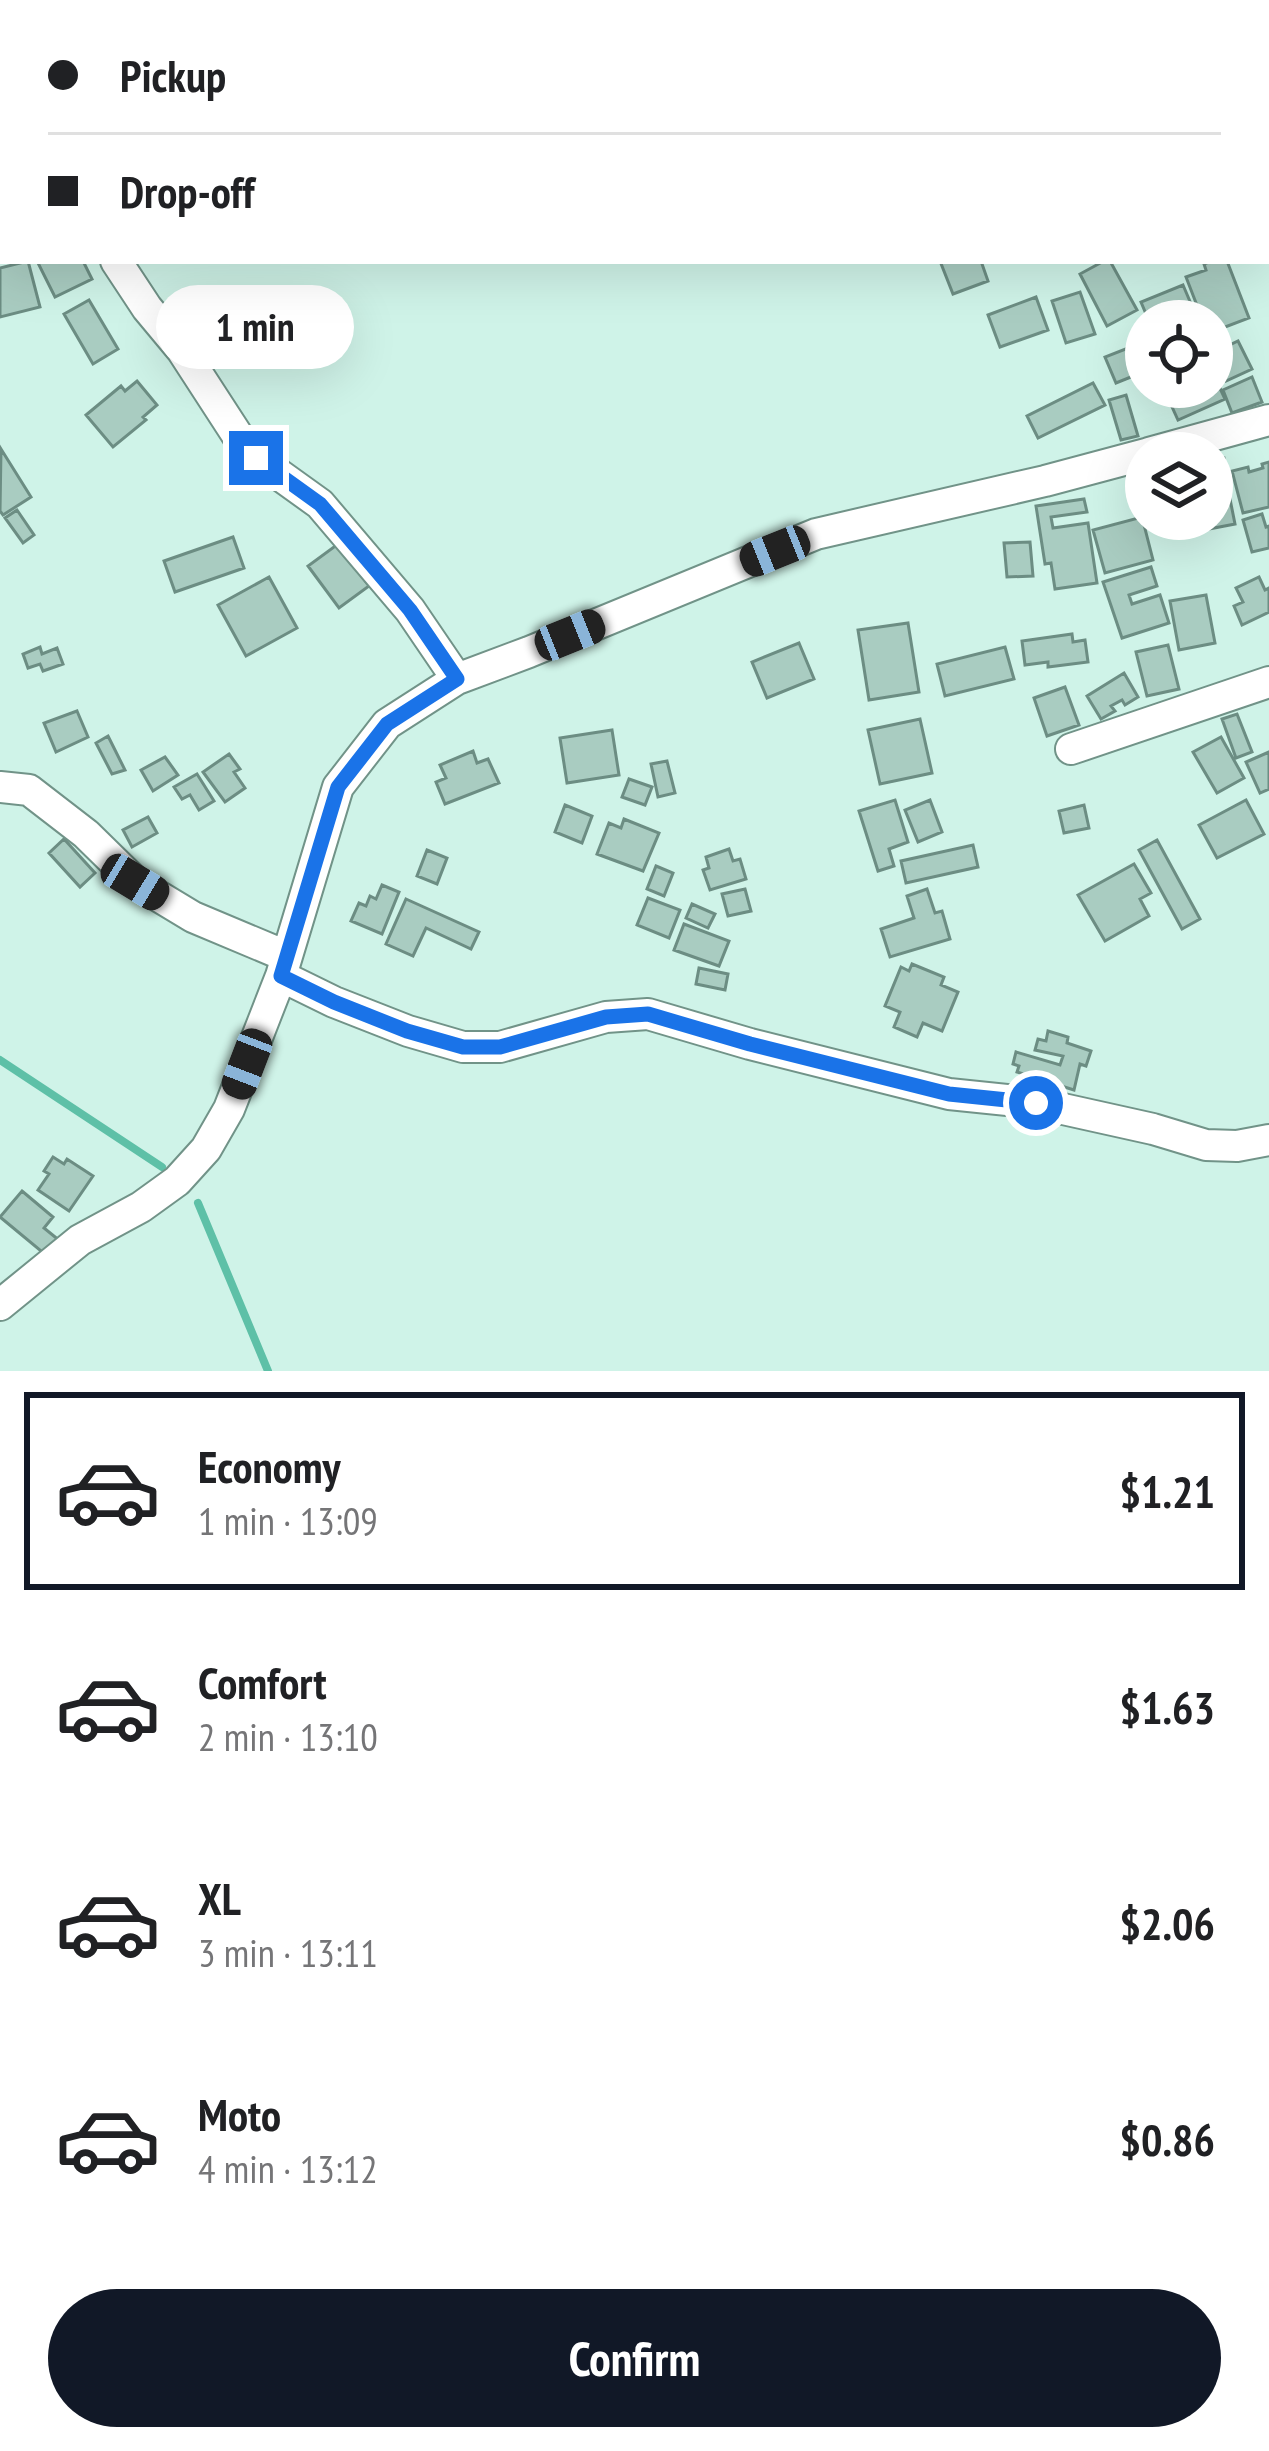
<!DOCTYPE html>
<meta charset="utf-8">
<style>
body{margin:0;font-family:"PT Sans Narrow",sans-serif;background:#f2f2f2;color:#202124;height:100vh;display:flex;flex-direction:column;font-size:45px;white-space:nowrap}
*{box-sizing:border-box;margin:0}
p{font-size:39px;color:#757577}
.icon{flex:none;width:66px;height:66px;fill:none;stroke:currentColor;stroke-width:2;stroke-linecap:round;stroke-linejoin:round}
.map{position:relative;height:1371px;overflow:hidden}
.side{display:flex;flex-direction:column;background:#fff;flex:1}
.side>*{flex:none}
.guide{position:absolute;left:0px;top:0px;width:1269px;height:264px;box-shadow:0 12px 48px #0002;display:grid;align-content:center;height:264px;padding:0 48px;background:#fff}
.controls{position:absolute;left:1125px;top:300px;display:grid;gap:24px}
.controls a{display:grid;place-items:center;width:108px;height:108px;border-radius:50%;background:#fff;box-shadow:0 12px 48px #0002;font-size:60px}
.end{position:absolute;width:54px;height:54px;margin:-27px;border:15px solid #1a73e8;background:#fff;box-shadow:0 0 0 6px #fff}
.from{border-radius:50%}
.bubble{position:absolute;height:84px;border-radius:42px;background:#fff;box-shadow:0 12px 48px #0002;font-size:39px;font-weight:700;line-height:84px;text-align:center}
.car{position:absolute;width:36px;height:72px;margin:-36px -18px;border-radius:15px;box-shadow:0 0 9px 3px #0007;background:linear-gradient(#222 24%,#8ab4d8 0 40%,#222 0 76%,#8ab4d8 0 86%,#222 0)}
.guide b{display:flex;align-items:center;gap:42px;height:114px;font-size:45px}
.guide b+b{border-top:3px solid #e0e0e0}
.guide i{width:30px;height:30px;background:#202124}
ul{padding:21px 0 0;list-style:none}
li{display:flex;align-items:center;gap:36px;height:198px;margin:0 24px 18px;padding:0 24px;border:6px solid transparent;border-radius:0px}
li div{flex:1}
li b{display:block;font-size:45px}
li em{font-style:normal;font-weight:700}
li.selected{border-color:#111827}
li>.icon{width:108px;height:108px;stroke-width:1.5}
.primary-button{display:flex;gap:24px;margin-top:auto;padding:24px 48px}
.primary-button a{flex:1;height:138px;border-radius:72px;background:#111827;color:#fff;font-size:48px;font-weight:700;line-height:138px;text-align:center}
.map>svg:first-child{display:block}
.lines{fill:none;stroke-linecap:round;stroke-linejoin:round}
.stream{stroke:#5ec0a7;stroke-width:8}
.building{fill:#a9ccc1;stroke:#6c8d83;stroke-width:3}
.minor-casing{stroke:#719388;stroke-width:34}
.minor{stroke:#fff;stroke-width:30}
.route{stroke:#1a73e8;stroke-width:15}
</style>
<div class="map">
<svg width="1269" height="1371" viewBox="0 0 1269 1371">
<rect width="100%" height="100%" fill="#cff3e8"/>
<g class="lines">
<path class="stream" d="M0 1060 162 1167
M198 1203 268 1371"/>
</g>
<path class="building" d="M28 261 40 307 0 317V268Z
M42 261H83L92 279 55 297 38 263Z
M940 261H981L988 281 953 294Z
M1104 261H1110L1137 310 1107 326 1080 274Z
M1211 261H1227L1249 318 1212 332V321H1203L1186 277 1206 270 1204 264Z
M1183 285 1197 318 1190 321H1149L1141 302Z
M1080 292 1095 334 1066 343 1052 301Z
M1036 297 1048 330 1000 347 988 315Z
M89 300 118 349 93 364 64 314Z
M1146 341V371L1116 383 1105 357Z
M1238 341 1252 369 1226 381 1213 353Z
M1212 371 1225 399 1178 420 1163 387H1212Z
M1252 377 1262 402 1232 413 1223 390Z
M137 381 157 405 143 417 146 420 113 447 86 415 121 386 125 391Z
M1093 383 1105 405 1038 438 1027 416Z
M1126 395 1138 436 1121 440 1109 400Z
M1 449 31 497 3 515 0 511Z
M1224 458 1229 484 1212 488V460Z
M1269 462V507L1243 513 1232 471 1248 467 1249 472 1263 468 1262 464Z
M1228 489 1235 524 1209 529 1207 523 1189 527 1188 519H1212V491Z
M1084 499 1087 512 1051 517 1053 528 1088 523 1097 583 1055 589 1051 563 1045 564 1036 506Z
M17 510 34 535 23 543 5 518Z
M1262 514 1266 527 1269 526V548L1252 552 1243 520Z
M1142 517 1153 560 1105 573 1093 530Z
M233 537 244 568 175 592 164 561Z
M1030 542 1033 576 1007 577 1004 543Z
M338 544 369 586 339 608 308 566Z
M1151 567 1157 586 1129 595 1132 604 1160 595 1169 623 1122 638 1103 582Z
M269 577 297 628 246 656 218 605Z
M1259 577 1265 590 1269 588V612L1242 625 1234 606 1243 602 1236 588Z
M1206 595 1215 643 1179 650 1170 601Z
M908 623 919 692 869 700 858 630Z
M1072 634 1073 642 1085 640 1088 662 1048 667V662L1025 665 1022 641Z
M799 643 814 679 767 698 752 662Z
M1168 645 1179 689 1147 696 1136 652Z
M40 647 42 654 57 648 63 664 43 671 40 664 28 668 23 654Z
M1005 647 1014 679 945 696 937 664Z
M1124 673 1138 697 1125 705 1122 700 1111 706 1115 711 1101 719 1087 696Z
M1065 687 1079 725 1047 736 1034 698Z
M77 711 88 737 56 752 44 723Z
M1237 714 1252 752 1236 758 1222 719Z
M920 719 932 773 880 784 868 730Z
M612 730 619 775 567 783 560 738Z
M108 736 125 770 112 774 96 743Z
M1221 737 1244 778 1217 793 1193 752Z
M473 751 477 763 488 759 499 783 445 804 436 782 446 778 440 765Z
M1269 752V789L1260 793 1246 762Z
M229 754 240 769 234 772 245 788 225 802 203 772Z
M165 757 178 775 153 791 141 770Z
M667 761 675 793 658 797 651 764Z
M197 774 214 801 199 810 190 795 182 799 174 787Z
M629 779 652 787 645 805 622 797Z
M895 800 908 842 889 849 894 866 878 871 859 811Z
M930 800 942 832 918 842 905 810Z
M1246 800 1264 834 1217 858 1199 825Z
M565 805 592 816 582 843 555 832Z
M1084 805 1089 828 1064 833 1059 811Z
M148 817 157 833 132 847 123 830Z
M624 819 659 833 643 871 597 854 609 823 621 828Z
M64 839 95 873 80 887 49 853Z
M1157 840 1200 919 1182 929 1139 850Z
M973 845 978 867 906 883 901 861Z
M729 849 733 861 740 859 746 879 710 890 703 870 709 868 706 857Z
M427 850 447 858 437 884 417 876Z
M1134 864 1151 893 1140 899 1149 916 1105 941 1078 895Z
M656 866 673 873 664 896 647 889Z
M382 885 399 892 382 934 351 921 359 903 366 906 370 896 376 899Z
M745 889 751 911 728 916 722 894Z
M927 889 935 913 942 911 950 939 890 957 881 929 914 918 907 896Z
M648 898 680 910 669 938 637 925Z
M406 899 479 932 471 949 426 928 413 956 386 944Z
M692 904 715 914 708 928 686 918Z
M684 924 729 941 719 966 674 950Z
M912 964 944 977 941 985 958 992 942 1031 923 1023 917 1037 894 1027 900 1012 885 1006 901 967 909 971Z
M699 968 728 974 725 990 696 984Z
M1048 1031 1068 1037 1067 1043 1091 1051 1086 1066 1080 1064 1074 1090 1017 1072 1019 1066 1013 1064 1016 1052 1060 1065 1063 1056 1035 1050 1038 1039 1046 1041Z
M53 1157 64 1164 67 1159 93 1176 69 1211 38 1190 49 1174 44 1171Z
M22 1191 53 1217 44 1228 60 1241 47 1256 0 1217Z"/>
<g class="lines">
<g class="minor-casing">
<path id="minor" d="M767 0 769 3
M406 3 412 0
M990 3 996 0
M1266 143H1269
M0 194 3 193
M116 261 147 308 182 350 243 444 256 458 320 504 410 610 457 679
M1149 453 1269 420
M1071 749 1269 682
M0 787 29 790 86 834 135 882 193 917 286 956
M281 976 334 1002 408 1031 463 1047H500L606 1017 648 1014 750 1044 949 1094 1036 1103 1153 1129 1206 1145 1237 1146 1269 1140
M0 1305 80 1240 141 1207 177 1181 206 1149 229 1109 281 976 338 787 387 724 457 679 529 652 816 534 1045 481 1146 454"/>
</g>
<use href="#minor" class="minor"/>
</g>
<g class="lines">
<path class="route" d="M256 458 320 504 410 610 457 679 387 724 338 787 281 976 334 1002 407 1031 463 1047H500L606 1017 648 1014 750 1044 949 1094 1036 1103"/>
</g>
</svg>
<div class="controls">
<a><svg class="icon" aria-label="locate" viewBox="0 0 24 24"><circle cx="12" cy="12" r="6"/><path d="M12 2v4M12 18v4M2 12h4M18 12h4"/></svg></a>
<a><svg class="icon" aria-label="layers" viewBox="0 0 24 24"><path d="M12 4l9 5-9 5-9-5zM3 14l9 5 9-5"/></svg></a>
</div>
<i class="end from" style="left:1036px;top:1103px"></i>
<i class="end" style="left:256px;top:458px"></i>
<div class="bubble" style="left:156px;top:285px;width:198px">1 min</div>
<i class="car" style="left:775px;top:551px;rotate:248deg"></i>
<i class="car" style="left:570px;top:635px;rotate:68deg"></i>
<i class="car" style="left:135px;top:882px;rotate:121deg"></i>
<i class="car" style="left:247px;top:1064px;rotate:201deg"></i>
<div class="guide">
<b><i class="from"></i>Pickup</b>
<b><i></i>Drop-off</b>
</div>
</div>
<section class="side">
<ul>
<li class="selected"><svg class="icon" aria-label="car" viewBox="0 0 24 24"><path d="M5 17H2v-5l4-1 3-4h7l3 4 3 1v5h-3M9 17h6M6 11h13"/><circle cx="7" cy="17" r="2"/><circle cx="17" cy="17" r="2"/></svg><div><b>Economy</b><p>1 min · 13:09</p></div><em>$1.21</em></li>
<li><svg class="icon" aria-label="car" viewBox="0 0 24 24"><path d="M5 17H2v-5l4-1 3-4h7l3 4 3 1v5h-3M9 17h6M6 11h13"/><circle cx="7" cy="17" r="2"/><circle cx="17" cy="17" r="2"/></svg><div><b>Comfort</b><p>2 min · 13:10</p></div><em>$1.63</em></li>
<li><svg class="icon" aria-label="car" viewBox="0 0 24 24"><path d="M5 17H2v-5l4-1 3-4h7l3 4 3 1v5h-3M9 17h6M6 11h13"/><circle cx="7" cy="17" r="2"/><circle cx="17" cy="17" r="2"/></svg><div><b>XL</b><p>3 min · 13:11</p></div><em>$2.06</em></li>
<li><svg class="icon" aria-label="car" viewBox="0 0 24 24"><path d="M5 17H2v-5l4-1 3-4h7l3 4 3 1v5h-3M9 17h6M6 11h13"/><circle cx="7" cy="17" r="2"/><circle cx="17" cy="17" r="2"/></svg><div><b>Moto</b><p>4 min · 13:12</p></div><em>$0.86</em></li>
</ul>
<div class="primary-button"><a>Confirm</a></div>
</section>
